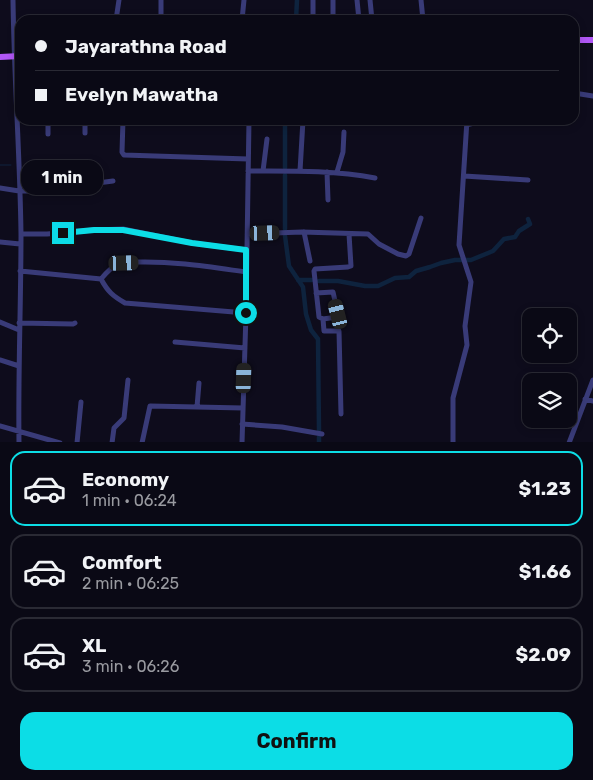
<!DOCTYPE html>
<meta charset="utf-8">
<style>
body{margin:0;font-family:Rubik,sans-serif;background:#181722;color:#f1f3f6;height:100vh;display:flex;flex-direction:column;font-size:19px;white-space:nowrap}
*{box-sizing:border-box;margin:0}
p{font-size:16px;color:#999aa0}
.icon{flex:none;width:28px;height:28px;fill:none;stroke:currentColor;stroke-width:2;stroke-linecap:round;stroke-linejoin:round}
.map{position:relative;height:442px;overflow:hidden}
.panel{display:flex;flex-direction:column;background:#0a0915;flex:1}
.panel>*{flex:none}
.top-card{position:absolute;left:15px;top:15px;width:564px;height:110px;border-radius:15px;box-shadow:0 2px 8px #0003,0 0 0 1px #2a2a34;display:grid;align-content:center;height:110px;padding:0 20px;background:#0a0915}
.tools{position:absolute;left:522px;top:308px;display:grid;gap:10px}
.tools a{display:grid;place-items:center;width:55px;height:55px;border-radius:10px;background:#0a0915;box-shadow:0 2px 8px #0003,0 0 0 1px #2a2a34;font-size:25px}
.end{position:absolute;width:22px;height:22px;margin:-11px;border:6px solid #0cdde6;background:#111;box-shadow:0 0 0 2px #111}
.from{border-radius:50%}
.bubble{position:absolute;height:35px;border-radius:15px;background:#0a0915;box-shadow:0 2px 8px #0003,0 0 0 1px #2a2a34;font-size:16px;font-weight:700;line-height:35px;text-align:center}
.car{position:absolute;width:15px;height:30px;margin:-15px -8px;border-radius:6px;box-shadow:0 0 4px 1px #0007;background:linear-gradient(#222 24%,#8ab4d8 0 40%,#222 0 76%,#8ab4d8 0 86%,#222 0)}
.top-card b{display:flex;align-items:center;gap:18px;height:48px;font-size:19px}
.top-card b+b{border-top:1px solid #2a2a34}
.top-card i{width:12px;height:12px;background:#f1f3f6}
ul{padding:9px 0 0;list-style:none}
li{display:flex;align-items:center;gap:15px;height:75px;margin:0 10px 8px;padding:0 10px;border:2px solid #2a2a34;border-radius:15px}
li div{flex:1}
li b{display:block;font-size:19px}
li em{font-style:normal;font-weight:700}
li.selected{border-color:#0cdde6}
li>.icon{width:45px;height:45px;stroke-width:1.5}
.primary-button{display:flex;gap:10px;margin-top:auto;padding:10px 20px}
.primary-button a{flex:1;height:58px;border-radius:15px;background:#0cdde6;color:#111;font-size:20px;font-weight:700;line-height:58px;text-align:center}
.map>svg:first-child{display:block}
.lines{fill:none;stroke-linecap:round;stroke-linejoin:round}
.stream{stroke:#0e233e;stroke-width:1}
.canal{stroke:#0e233e;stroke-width:4.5}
.minor{stroke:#393b78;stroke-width:5}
.major{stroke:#b157f6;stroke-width:6}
.route{stroke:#0cdde6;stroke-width:6}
</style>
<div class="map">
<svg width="593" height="443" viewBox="0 0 593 443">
<rect width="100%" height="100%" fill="#0e0c1c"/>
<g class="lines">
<path class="stream" d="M0 165H11"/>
<path class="canal" d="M296 20 297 0
M285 120V168
M285 175V229
M285 236 289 266 303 287 306 314 311 330 318 339 319 430
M298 280H312
M319 281H338L365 286H378L395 278 409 277 416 271 430 267 441 263 455 260H471L493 251 504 239 515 237 519 231 530 224 528 219
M319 443V437"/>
<path class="minor" d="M13 0C14 78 20 156 21 234 21 304 18 373 19 443
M333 0V20
M357 0 359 20
M370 0 372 20
M421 0 423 20
M116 20 119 0
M161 20V0
M242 20 244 0
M313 20V0
M574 93 593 96
M85 120V133
M123 120 122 152 124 155 248 159
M466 125 478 122 512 120
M48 134V120
M248 171C291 171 333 170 375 178
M263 171 267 139
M300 171 303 120
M327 172 328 200
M337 172 343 152 344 132
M464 176 528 180
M0 188 19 191H36L113 181
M304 232 310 261
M21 234H47L94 230 123 229 192 243 246 250
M247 234 302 232 368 234 379 244 398 254 406 256 409 254 421 218
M0 242 20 244
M20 271 101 279C106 273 111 267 118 264 124 262 131 262 137 262 174 261 210 267 246 272
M101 279C108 292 113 296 125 303L246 313
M316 293 333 292 338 314 337 317 323 319 319 317 314 271 315 269 348 267 351 266 349 234
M323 319 324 331H339L341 414
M0 322 19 330
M19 323 73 324 75 323
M175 342 245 348
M0 360 19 366
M585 399 593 401
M197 407 199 383
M242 424 282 427 322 434
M0 426 60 443
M77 443 81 402
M112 443 114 428 124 418 128 380
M142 443 150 406 243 408
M242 443 246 313 249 120
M453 443V398L467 345 465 326 471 282 459 245 467 120
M569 443 593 380"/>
<path class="major" d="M574 40H593
M0 57 20 56"/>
</g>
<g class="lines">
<path class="route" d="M63 233 94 230H123L192 243 246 250V313"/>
</g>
</svg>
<div class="tools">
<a><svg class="icon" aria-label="locate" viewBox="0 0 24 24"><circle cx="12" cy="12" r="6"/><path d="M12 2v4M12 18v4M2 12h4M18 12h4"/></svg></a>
<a><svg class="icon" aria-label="layers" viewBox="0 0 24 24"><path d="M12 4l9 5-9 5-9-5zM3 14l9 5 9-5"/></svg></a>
</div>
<i class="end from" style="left:246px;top:313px"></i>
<i class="end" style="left:63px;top:233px"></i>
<div class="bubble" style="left:21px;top:160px;width:82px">1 min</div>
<i class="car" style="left:265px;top:233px;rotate:88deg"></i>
<i class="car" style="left:124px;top:263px;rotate:88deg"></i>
<i class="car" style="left:338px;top:314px;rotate:346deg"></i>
<i class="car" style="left:244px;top:378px;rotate:2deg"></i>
<div class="top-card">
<b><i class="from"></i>Jayarathna Road</b>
<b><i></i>Evelyn Mawatha</b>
</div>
</div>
<section class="panel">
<ul>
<li class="selected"><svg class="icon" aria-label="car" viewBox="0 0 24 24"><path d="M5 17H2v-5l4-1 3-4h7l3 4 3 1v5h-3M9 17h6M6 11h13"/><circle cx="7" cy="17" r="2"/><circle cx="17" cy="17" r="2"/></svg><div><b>Economy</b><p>1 min · 06:24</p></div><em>$1.23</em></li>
<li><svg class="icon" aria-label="car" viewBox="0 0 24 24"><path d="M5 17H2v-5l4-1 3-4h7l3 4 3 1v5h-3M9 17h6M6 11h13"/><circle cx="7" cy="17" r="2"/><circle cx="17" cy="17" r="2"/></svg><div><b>Comfort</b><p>2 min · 06:25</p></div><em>$1.66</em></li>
<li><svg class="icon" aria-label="car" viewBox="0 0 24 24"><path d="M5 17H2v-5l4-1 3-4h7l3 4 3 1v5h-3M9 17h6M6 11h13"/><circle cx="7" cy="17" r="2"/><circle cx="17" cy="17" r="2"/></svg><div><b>XL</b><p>3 min · 06:26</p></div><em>$2.09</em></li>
</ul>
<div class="primary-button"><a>Confirm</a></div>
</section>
